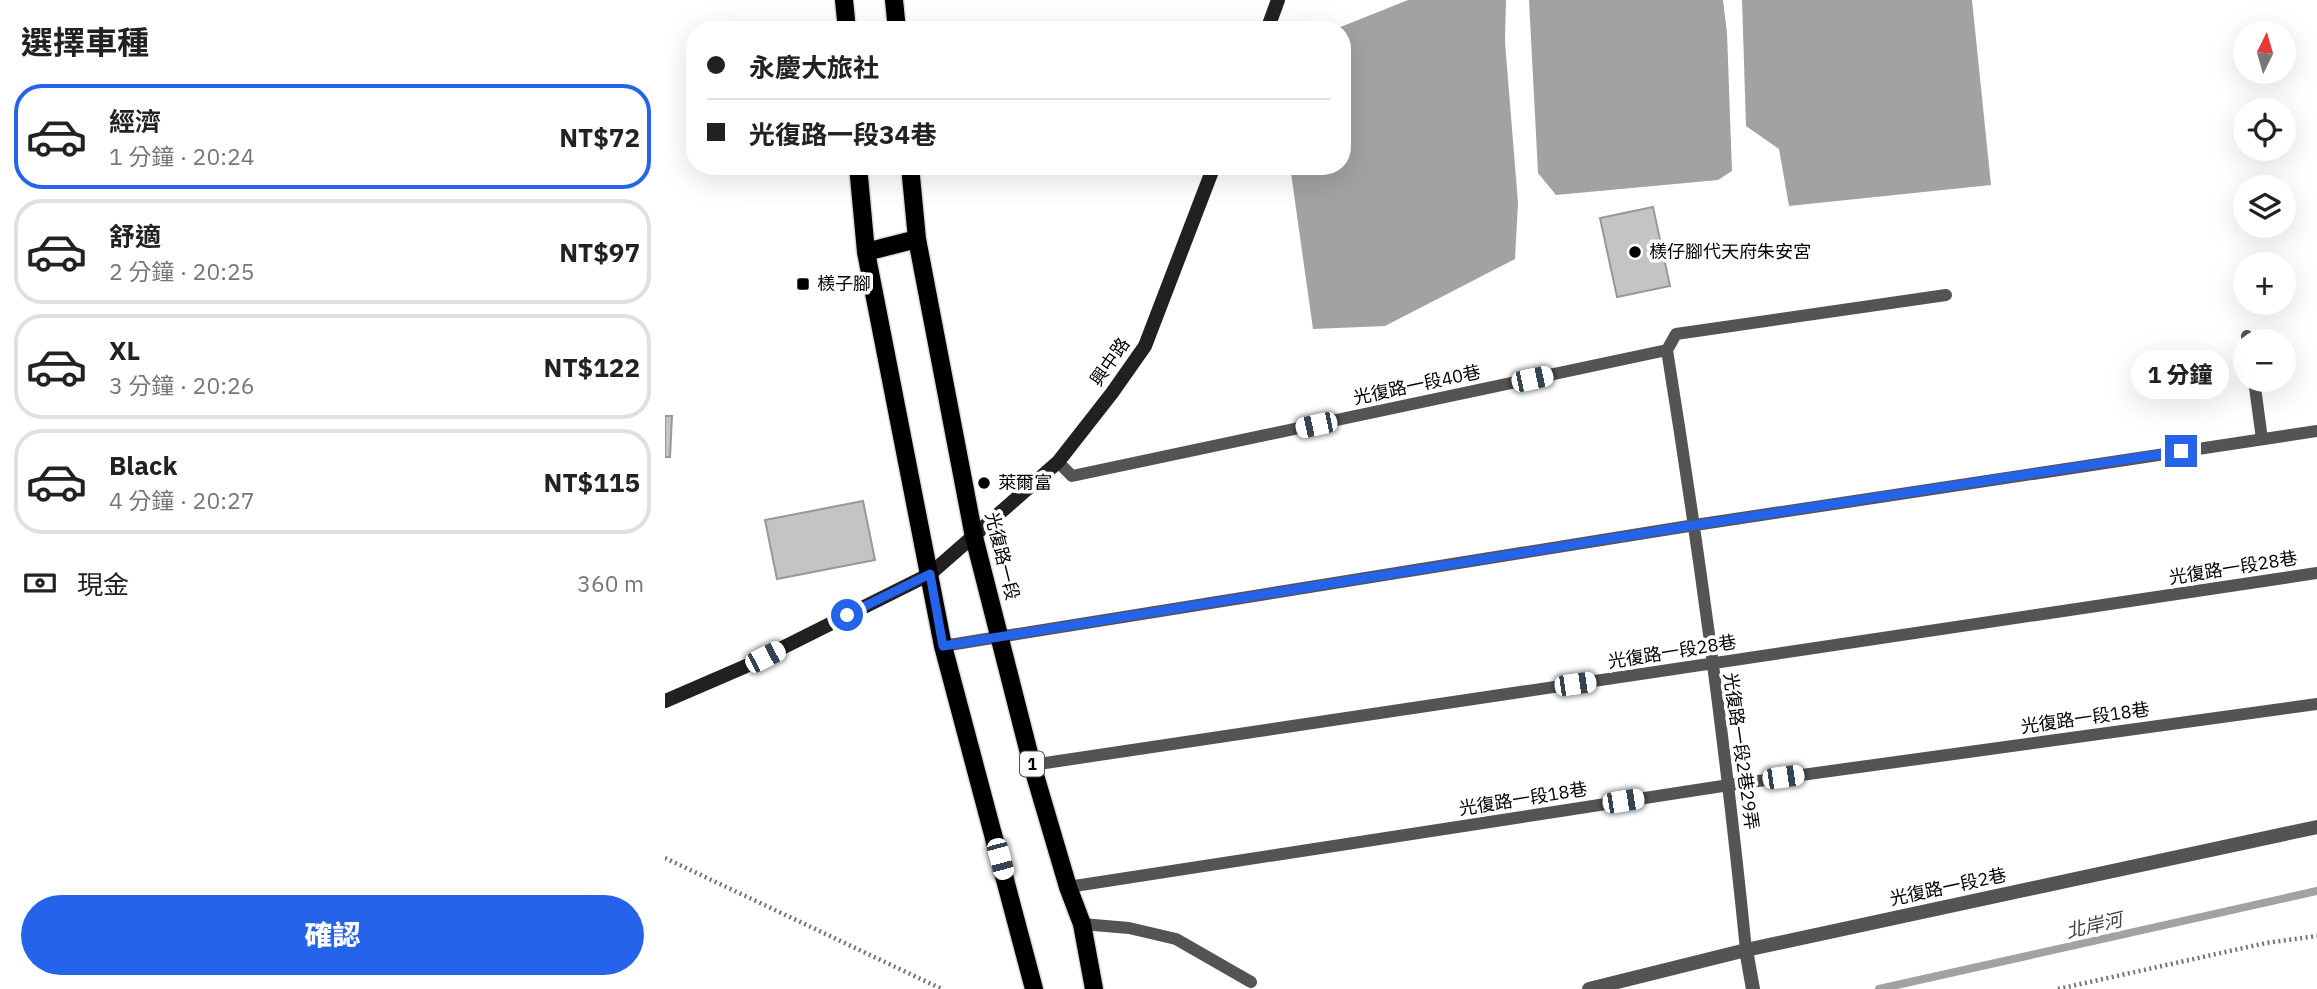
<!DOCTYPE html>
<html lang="zh-TW">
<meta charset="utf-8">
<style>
body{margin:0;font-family:"IBM Plex Sans","Noto Sans TC",sans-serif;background:#f6f6f6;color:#222;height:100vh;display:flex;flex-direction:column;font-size:26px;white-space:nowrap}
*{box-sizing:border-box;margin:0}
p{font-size:23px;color:#767676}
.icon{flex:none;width:38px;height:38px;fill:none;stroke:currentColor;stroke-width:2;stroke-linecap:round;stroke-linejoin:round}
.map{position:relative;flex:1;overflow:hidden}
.drawer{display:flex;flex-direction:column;background:#fff;width:665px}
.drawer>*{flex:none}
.hud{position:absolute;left:21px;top:21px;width:665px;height:154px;border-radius:28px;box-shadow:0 7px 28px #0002;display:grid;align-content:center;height:154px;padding:0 21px;background:#fff}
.needle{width:46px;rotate:5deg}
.tools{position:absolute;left:1568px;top:21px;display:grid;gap:14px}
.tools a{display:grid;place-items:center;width:63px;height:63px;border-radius:50%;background:#fff;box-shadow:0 7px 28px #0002;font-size:35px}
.end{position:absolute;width:32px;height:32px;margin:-16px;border:9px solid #2563eb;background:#fff;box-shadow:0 0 0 4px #fff}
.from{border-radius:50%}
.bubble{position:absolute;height:49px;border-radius:24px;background:#fff;box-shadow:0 7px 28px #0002;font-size:23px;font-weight:800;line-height:49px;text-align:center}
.car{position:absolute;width:21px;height:42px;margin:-21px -10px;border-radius:9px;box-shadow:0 0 5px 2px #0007;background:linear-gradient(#fff 24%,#345 0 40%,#fff 0 76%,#345 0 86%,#fff 0)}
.hud b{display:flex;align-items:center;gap:24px;height:66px;font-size:26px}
.hud b+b{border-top:2px solid #e0e0e0}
.hud i{width:18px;height:18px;background:#222}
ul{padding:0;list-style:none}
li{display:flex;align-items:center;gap:21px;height:105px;margin:0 14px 10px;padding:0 7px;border:4px solid #e0e0e0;border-radius:28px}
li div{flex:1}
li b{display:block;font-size:26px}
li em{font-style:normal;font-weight:800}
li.on{border-color:#2563eb}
li>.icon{width:63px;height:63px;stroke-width:1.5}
h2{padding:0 21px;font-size:32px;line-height:84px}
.pay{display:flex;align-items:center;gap:18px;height:77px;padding:0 21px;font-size:26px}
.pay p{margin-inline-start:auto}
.cta{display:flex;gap:14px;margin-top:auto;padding:14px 21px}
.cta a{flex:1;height:80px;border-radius:42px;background:#2563eb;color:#fff;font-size:28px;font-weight:800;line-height:80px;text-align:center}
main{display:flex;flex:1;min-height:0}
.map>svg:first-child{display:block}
.water{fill:#a2a2a2}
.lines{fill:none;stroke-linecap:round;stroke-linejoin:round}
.stream{stroke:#a2a2a2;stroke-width:8}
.building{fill:#c4c4c4;stroke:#989898;stroke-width:2}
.primary-casing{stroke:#dbdbdb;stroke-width:21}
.path{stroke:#767676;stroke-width:4.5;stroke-dasharray:2 3.5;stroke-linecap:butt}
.lane{stroke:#545454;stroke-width:12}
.street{stroke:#545454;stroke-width:14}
.secondary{stroke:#212121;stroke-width:14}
.primary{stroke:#000;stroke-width:18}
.route{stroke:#2563eb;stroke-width:9}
.poi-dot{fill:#000;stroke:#fff;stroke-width:2.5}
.labels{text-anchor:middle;stroke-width:7;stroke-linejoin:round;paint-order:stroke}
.shield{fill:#fff;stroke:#4c4c4c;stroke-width:2}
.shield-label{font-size:16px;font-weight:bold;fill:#000}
.poi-label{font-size:18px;fill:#000;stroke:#fff;text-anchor:start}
.street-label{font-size:18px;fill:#000;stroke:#fff}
.water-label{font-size:19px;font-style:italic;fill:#434343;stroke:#fff}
</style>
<main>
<section class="drawer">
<h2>選擇車種</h2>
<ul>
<li class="on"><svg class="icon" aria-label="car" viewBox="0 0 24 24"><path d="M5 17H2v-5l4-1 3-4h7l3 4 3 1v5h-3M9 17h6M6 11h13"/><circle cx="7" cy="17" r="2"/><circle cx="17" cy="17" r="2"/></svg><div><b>經濟</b><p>1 分鐘 · 20:24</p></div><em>NT$72</em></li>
<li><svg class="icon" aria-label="car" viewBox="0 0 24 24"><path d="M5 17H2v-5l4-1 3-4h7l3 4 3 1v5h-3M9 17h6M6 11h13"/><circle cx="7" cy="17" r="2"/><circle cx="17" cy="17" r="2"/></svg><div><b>舒適</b><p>2 分鐘 · 20:25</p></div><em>NT$97</em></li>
<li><svg class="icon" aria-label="car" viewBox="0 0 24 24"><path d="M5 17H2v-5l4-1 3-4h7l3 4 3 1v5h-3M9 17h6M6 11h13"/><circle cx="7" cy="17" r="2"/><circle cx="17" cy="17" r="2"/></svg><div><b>XL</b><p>3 分鐘 · 20:26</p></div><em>NT$122</em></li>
<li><svg class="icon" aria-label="car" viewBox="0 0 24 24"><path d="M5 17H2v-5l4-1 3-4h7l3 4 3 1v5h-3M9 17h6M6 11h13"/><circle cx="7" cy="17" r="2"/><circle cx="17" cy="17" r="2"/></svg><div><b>Black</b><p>4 分鐘 · 20:27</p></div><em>NT$115</em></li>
</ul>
<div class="pay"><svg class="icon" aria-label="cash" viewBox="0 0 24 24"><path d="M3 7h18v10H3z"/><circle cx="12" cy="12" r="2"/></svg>現金<p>360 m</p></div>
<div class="cta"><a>確認</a></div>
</section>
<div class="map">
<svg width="1652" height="989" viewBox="0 0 1652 989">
<rect width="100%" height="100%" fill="#fff"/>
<path class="water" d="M743 0H841L840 42 853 203 850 259 720 326 648 329 625 166H677V30H668Z
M864 0H1058L1062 33 1067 171 1053 180 891 195 873 173Z
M1077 0H1307L1326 185 1124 206 1114 149 1081 126Z"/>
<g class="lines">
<path class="stream" d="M1214 989 1652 891"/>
</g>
<path class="building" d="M988 207 1005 286 952 297 935 218Z
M0 416H7L5 457H0Z
M198 501 210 560 112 579 100 520Z"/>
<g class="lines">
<g class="primary-casing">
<path id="primary" d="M179 0 182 30
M229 0 232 30
M193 166 201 252 278 646 369 989
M245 166 252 239 309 537 367 765 403 887 417 924 429 989
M201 252 252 239"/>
</g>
<path class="path" d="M0 858 277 989
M1393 989 1601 943 1652 936"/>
<path class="lane" d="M1582 336 1583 341
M1002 350C1034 549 1061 749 1081 950
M1589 380 1597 439
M393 462 407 476 1002 350 1011 334 1281 295
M278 646 1030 525 1652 431
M367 765 1652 573
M403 887 1064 785 1652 704
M417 924 464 928 511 939 586 982"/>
<path class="street" d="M1081 950 1088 989
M924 989 1081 950 1652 827"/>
<path class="secondary" d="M602 30 613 0
M0 701 79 667 265 574 393 462 447 393 480 346 549 166"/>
<use href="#primary" class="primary"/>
</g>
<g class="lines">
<path class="route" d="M182 615 265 574 278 646 1030 525 1516 451"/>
</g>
<g class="poi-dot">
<circle cx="970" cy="252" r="7"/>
<rect x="131" y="277" width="14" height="14" rx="3.5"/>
<circle cx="319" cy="483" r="7"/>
</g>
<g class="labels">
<rect class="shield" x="355" y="751.5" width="24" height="25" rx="5"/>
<g class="shield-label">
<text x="367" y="770">1</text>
</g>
<g class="poi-label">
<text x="984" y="258">檨仔腳代天府朱安宮</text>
<text x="152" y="290">檨子腳</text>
<text x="333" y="489">萊爾富</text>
</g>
<g class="street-label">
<text transform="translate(445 362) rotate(-55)" y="6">興中路</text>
<text transform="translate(752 385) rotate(-12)" y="6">光復路一段40巷</text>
<text transform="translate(337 556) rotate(76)" y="6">光復路一段</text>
<text transform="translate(1568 568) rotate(-9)" y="6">光復路一段28巷</text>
<text transform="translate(1007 652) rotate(-9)" y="6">光復路一段28巷</text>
<text transform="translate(1420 718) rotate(-8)" y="6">光復路一段18巷</text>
<text transform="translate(1076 751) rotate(82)" y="6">光復路一段2巷29弄</text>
<text transform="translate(858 799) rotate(-9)" y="6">光復路一段18巷</text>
<text transform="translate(1283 887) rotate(-12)" y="6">光復路一段2巷</text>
</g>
<g class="water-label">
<text transform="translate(1429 925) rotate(-13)" y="7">北岸河</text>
</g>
</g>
</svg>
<div class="tools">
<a><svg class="needle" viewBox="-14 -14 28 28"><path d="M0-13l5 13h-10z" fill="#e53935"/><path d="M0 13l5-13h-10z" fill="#767676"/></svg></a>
<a><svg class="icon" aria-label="locate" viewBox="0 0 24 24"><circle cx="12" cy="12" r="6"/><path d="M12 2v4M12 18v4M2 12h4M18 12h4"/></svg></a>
<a><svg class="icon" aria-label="layers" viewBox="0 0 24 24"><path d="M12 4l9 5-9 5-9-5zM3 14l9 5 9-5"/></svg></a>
<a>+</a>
<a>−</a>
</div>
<i class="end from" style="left:182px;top:615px"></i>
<i class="end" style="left:1516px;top:451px"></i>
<div class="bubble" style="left:1466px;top:350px;width:98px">1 分鐘</div>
<i class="car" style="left:867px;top:379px;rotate:78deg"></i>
<i class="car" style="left:651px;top:425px;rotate:258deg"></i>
<i class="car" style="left:100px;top:657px;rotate:63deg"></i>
<i class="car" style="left:910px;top:684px;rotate:82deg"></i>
<i class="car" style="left:1118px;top:777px;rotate:82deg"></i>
<i class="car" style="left:958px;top:801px;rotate:81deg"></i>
<i class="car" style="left:335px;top:859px;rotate:165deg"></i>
<div class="hud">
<b><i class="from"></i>永慶大旅社</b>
<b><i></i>光復路一段34巷</b>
</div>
</div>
</main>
